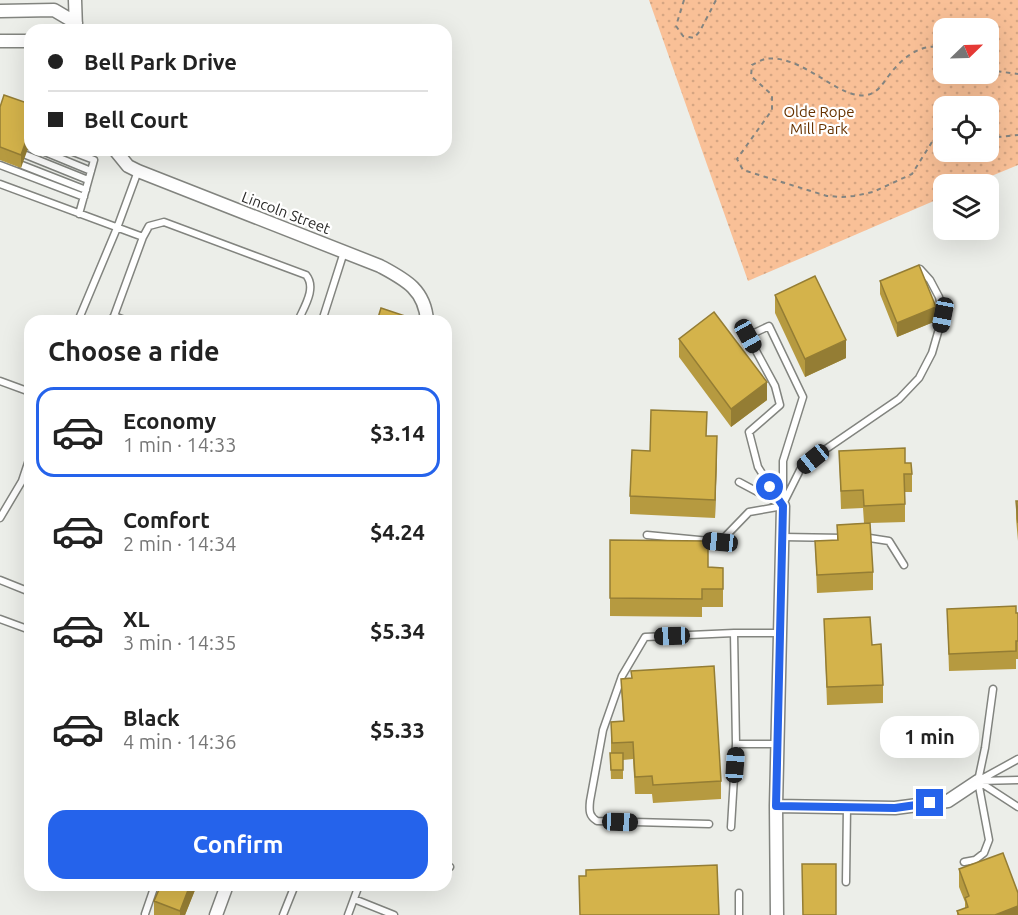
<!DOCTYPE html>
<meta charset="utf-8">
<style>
body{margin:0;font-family:Ubuntu,sans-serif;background:#f2f2f2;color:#222;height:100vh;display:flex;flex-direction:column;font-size:22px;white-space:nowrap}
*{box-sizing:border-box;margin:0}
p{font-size:20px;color:#767676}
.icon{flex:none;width:33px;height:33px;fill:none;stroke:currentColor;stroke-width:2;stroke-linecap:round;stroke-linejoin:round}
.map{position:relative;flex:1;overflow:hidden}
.panel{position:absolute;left:24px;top:315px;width:428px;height:576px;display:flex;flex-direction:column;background:#fff;border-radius:18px;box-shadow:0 6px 24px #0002}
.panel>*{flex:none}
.guide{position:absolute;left:24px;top:24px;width:428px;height:132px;border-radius:18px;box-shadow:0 6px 24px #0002;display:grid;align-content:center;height:132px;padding:0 24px;background:#fff}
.needle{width:39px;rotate:67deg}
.controls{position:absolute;left:933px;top:18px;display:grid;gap:12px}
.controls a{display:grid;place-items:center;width:66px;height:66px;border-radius:12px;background:#fff;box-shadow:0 6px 24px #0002;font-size:30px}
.end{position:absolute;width:27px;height:27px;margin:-14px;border:8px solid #2563eb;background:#fff;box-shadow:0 0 0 3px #fff}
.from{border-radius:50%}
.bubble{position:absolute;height:42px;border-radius:18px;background:#fff;box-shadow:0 6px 24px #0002;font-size:20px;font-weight:700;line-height:42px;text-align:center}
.car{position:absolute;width:18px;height:36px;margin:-18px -9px;border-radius:8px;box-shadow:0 0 4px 2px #0007;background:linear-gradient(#222 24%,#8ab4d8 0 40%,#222 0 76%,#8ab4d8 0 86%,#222 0)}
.guide b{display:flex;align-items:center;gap:21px;height:57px;font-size:22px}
.guide b+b{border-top:2px solid #e0e0e0}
.guide i{width:15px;height:15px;background:#222}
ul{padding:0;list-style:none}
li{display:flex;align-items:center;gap:18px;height:90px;margin:0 12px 9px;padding:0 12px;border:3px solid transparent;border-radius:18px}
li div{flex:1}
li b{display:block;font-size:22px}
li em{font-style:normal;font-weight:700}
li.active{border-color:#2563eb}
li>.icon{width:54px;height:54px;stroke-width:1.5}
h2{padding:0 24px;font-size:27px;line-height:72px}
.action{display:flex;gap:12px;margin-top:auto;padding:12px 24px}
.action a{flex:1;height:69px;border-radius:18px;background:#2563eb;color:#fff;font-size:24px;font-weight:700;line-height:69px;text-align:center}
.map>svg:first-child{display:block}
.park{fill:url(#park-dots);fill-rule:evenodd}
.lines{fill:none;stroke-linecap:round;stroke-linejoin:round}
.lane-casing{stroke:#82847f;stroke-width:9}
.street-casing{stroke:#82847f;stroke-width:15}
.path{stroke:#838480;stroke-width:2;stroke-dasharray:4.5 4.5;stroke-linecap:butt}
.lane{stroke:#fff;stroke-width:6}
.street{stroke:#fff;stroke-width:12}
.wall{fill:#b69a40}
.shaded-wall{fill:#947d34}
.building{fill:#d4b34b;stroke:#947d34;stroke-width:1.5}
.route{stroke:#2563eb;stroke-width:8}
.labels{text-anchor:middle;stroke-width:4.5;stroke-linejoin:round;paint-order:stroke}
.park-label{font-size:15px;fill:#673300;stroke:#fff}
.street-label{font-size:15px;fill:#282826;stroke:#fff}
</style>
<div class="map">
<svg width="1018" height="915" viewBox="0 0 1018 915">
<defs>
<pattern id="park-dots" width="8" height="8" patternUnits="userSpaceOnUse" patternTransform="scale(1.5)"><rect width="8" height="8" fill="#f9c097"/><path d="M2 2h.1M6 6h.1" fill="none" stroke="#d5a582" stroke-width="1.8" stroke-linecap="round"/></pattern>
</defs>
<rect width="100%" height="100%" fill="#eceee9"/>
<path class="park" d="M649 0H1018V165L972 184H944L943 197 748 281ZM944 28H988V74H944ZM944 106H988V152H944Z"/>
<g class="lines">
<g class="lane-casing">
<path id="lane" d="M29 146H30
M40 150 91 171
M68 150 94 160 79 214
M26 155 88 180
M0 165 84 197
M22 165 86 190
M0 184 143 237 149 226 164 222 306 275C317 288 304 307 298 321
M114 316 143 237
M78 321 117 228 138 171
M110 321 114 316 127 321
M322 321 344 252
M769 326 803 397 783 461V506L758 467 749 432 780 405 775 386 748 336Z
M0 381 30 392
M739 482 782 505
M784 502 800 470 826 449 899 399 919 378 932 353 943 315 939 297 930 280 920 269
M0 518 22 481 30 457
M647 535 720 542 749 512 783 506
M782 537 844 538
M863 537 889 541 904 565
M0 580 30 592
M0 619 30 630
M734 633 736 744H777
M978 781 1018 807
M978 781 1018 759
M979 781 1018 780
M709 824 597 821C589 816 589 811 590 801L603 730 622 676 645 637 734 633H780
M731 827 736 744
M964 862 975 860 984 853 989 840 978 781 985 748 993 689
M446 865 450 867
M846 882 847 807
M354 899 394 915
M145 914 155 885
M283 915 295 885
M348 915 359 885
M739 915V893"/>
</g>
<g class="street-casing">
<path id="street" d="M75 0 76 29
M0 11 54 10 76 23 69 30
M0 41H30
M115 150 128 166 138 171 380 266C404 279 425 289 427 321
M776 806 895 808 948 801 978 781
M216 915 227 885
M777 915 776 806 783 506"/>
</g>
<path class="path" d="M684 0 676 26 683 36 694 38 700 31 716 0
M944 48C922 42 903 57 890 74 883 83 879 92 867 95 840 101 802 53 765 59 761 60 756 63 752 65L751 76 772 95V110L737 159 743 170 827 196 842 197 854 196 873 192 912 174 932 142 944 130
M988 70 1018 74
M988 138 1018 135"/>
<use href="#lane" class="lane"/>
<use href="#street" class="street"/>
</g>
<path class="wall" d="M30 104 21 168 0 160V107Z
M880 281 936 321 897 337 880 294Z
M775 295 846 358 805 377 775 313Z
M679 339 767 400 731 427 679 357Z
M707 436 717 454 715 518 630 514V496L650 451Z
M839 451 912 474V492H905V522L870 523 873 572V590L817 593 815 541 837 540V525L864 523 863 508 841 509Z
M1016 501H1018V541L1016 519Z
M30 516V542L28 541V523Z
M610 540 708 567 723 568V607H702V617L610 616Z
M947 609 1018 613V659H1016V669L949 671Z
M824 619 872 645 883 685V703L827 705Z
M621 679 721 781V799L653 803 652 794H635L633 759 623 760V779H611L610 753H611V722L623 721Z
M959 869 1018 915H957V911L965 908V902L959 887Z
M161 885H197L185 915H154V901Z"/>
<path class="shaded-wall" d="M30 130V143L21 168V155Z
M936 307V321L897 337V323Z
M846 340V358L805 377V359Z
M767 382V400L731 427V409Z
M717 436V454L715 518V500Z
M190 885H197L185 915H180V911Z
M1018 906V915H995Z"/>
<path class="building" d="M4 95 30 104V130L21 155 0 147V107Z
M919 265 936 307 897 323 880 281Z
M815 276 846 340 805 359 775 295Z
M381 308 405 316 404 321H377Z
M714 312 767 382 731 409 679 339Z
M127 316 141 321H112L119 318 125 321Z
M651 410 707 412 706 436H717L715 500 630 496 632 450 650 451Z
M905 448V463H911L912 474H904L905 504 864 506 863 490 841 491 839 451Z
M1016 501H1018V523Z
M870 523 873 572 817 575 815 541 838 540 837 525Z
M610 540 708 541V567L723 568V589H702V599L610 598Z
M1016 606V613H1018V641H1016V651L949 654 947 609Z
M870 617 872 645 881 644 883 685 827 687 824 619Z
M714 666 721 781 653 785 652 776 635 777 633 742 612 743 611 722 624 721 621 679 632 678 631 671Z
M610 753H623V770H611Z
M1003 853 1018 893V906L995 915H959L957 911 968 907 965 898 969 896 959 869Z
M802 864H836V915H803Z
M717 865 719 915H580L579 876H586V870Z
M161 885H190L180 911 154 901Z"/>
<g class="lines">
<path class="route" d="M770 487 783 506 776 806 895 808 930 803"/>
</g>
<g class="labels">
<g class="park-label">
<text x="819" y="117">Olde Rope<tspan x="819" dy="17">Mill Park</tspan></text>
</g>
<g class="street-label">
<text transform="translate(286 213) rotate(21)" y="5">Lincoln Street</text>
</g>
</g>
</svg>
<div class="controls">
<a><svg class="needle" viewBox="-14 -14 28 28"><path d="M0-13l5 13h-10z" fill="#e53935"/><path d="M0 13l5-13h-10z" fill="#767676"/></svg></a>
<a><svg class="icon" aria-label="locate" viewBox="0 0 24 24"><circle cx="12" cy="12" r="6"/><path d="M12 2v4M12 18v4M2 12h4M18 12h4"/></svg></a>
<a><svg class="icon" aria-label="layers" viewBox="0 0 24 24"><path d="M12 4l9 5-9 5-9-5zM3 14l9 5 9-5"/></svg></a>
</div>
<i class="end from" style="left:770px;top:487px"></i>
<i class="end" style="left:930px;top:803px"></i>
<div class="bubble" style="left:880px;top:716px;width:99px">1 min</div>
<i class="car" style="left:943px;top:315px;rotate:191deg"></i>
<i class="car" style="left:748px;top:336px;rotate:151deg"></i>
<i class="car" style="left:813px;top:459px;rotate:231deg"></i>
<i class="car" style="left:720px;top:542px;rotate:276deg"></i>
<i class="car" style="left:672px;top:636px;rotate:268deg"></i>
<i class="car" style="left:735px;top:765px;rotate:4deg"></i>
<i class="car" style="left:620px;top:822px;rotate:92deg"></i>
<div class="guide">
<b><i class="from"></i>Bell Park Drive</b>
<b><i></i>Bell Court</b>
</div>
<section class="panel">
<h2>Choose a ride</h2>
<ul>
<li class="active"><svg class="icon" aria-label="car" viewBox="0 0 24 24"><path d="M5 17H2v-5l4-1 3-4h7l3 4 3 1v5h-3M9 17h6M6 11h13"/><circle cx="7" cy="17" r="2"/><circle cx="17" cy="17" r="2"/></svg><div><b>Economy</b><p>1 min · 14:33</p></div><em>$3.14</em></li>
<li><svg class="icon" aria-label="car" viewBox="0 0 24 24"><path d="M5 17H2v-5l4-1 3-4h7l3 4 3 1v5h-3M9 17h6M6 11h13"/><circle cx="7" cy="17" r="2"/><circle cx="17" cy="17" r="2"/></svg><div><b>Comfort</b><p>2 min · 14:34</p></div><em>$4.24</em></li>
<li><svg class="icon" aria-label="car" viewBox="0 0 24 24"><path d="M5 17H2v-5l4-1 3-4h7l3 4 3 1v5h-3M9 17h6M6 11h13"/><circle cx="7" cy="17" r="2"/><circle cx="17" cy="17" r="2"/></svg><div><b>XL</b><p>3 min · 14:35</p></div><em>$5.34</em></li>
<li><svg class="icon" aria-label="car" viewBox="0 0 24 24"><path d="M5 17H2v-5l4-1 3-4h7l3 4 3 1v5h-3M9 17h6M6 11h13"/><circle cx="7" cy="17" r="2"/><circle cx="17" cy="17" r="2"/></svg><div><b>Black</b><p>4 min · 14:36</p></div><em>$5.33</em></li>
</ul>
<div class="action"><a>Confirm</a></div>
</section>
</div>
